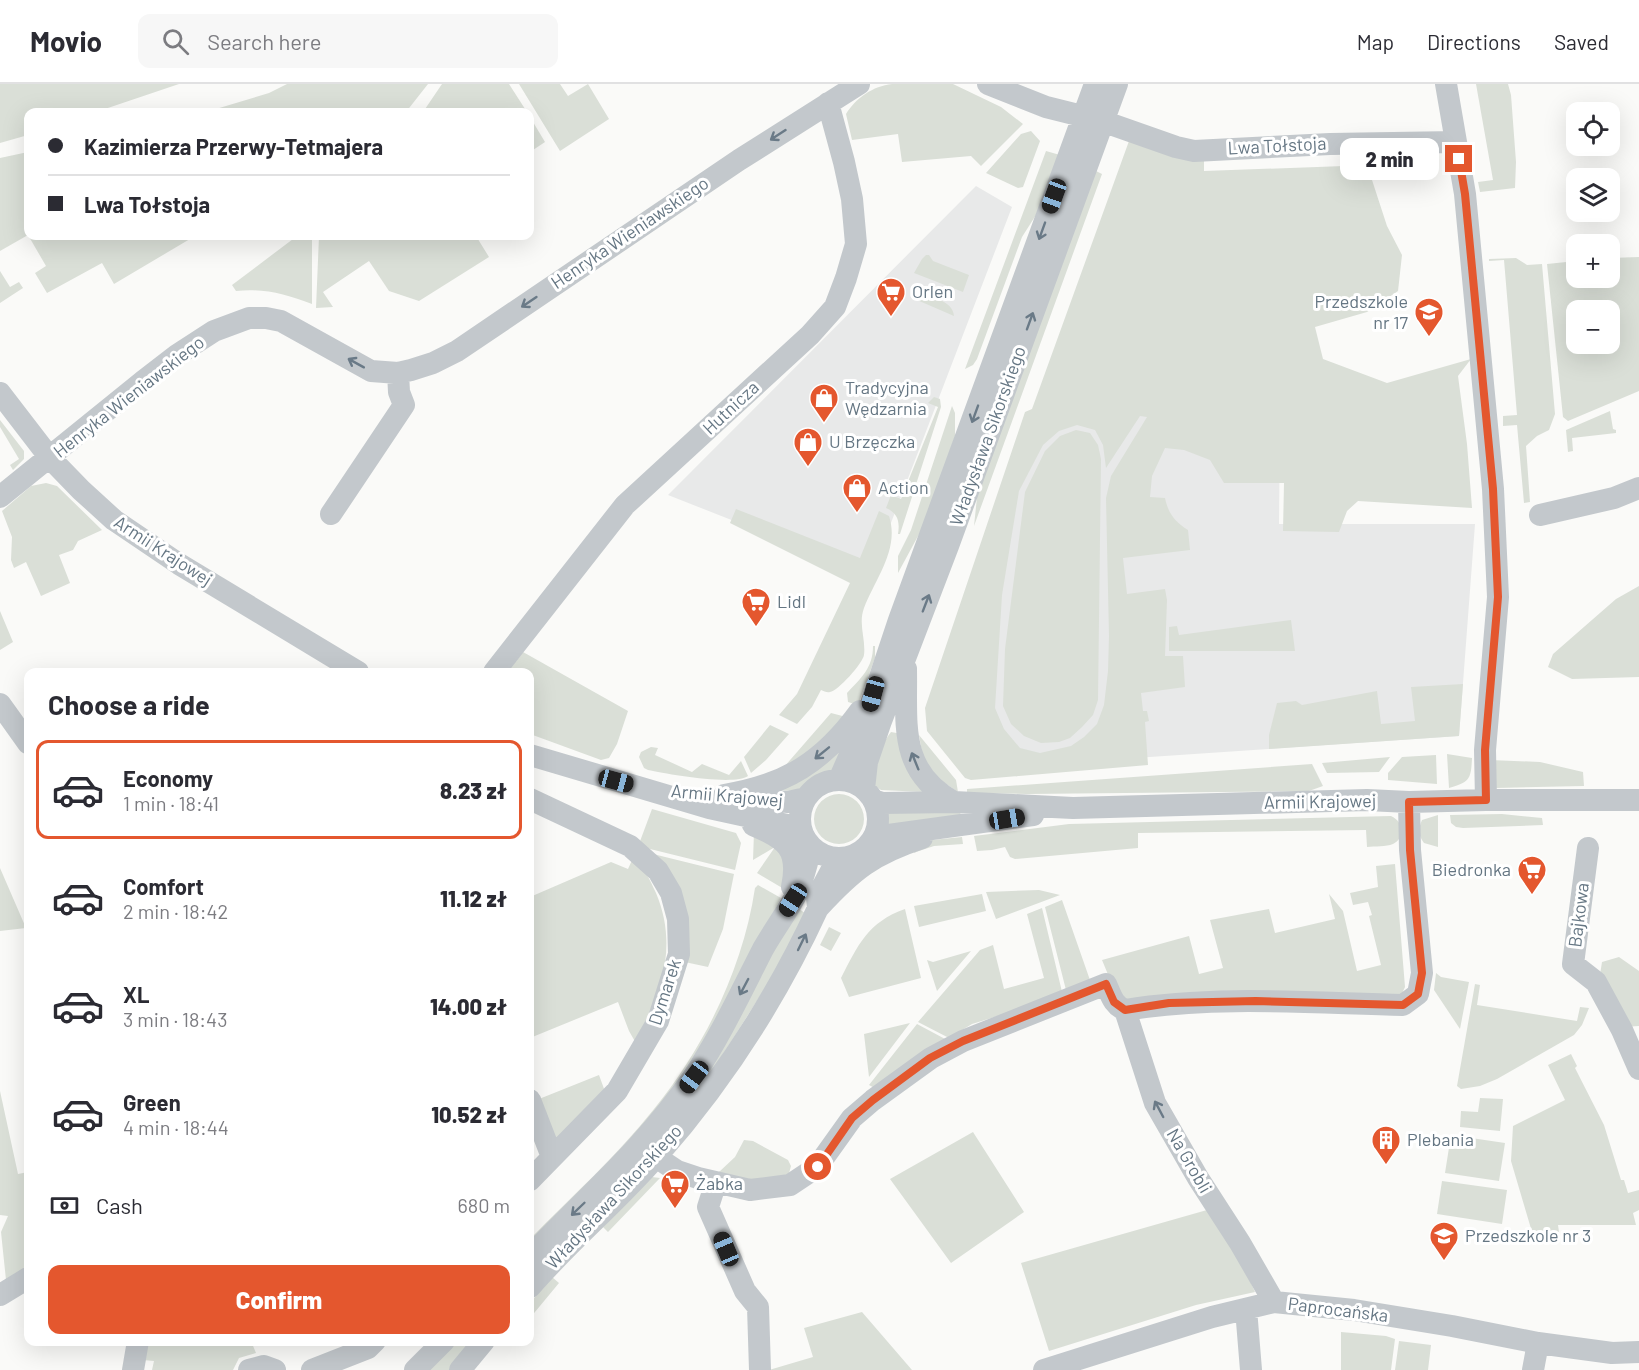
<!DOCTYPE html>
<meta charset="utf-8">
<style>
body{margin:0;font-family:Barlow,sans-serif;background:#f7f7f7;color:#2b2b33;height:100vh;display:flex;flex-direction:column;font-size:22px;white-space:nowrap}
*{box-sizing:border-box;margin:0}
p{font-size:20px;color:#7c7c81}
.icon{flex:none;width:33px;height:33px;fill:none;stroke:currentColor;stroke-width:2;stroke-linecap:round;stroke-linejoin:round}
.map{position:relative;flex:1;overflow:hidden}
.side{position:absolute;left:24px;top:584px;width:510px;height:678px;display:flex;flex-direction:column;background:#fff;border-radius:12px;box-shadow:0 6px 24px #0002}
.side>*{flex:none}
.banner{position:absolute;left:24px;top:24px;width:510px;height:132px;border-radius:12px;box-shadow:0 6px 24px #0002;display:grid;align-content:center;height:132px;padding:0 24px;background:#fff}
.fabs{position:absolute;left:1566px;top:18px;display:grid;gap:12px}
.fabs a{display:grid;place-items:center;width:54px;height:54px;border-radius:12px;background:#fff;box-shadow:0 6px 24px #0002;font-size:30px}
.end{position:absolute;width:27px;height:27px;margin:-14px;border:8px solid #e4572e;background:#fff;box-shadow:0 0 0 3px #fff}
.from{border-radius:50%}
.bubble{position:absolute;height:42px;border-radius:12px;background:#fff;box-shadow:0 6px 24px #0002;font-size:20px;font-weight:800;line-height:42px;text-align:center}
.car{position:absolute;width:18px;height:36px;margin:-18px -9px;border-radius:8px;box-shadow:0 0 4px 2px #0007;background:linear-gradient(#222 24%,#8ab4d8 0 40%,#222 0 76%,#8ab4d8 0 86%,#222 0)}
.banner b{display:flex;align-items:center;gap:21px;height:57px;font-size:22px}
.banner b+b{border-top:2px solid #e1e1e2}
.banner i{width:15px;height:15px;background:#2b2b33}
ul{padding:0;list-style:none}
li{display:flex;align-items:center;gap:18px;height:99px;margin:0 12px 9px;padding:0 12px;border:3px solid transparent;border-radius:12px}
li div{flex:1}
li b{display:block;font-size:22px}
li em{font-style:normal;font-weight:800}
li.on{border-color:#e4572e}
li>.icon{width:54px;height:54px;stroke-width:1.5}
h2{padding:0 24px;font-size:27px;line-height:72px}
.pay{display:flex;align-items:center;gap:15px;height:66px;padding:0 24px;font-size:22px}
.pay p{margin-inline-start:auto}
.primary-button{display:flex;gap:12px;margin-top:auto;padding:12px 24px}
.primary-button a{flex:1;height:69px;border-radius:12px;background:#e4572e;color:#fff;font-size:24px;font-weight:800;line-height:69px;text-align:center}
header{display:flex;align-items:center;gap:36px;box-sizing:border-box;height:84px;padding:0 30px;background:#fff;border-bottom:2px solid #e1e1e2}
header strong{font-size:28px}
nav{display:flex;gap:33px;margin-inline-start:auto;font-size:21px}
.search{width:420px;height:54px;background:#f7f7f7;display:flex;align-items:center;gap:15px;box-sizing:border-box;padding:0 21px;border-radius:12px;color:#7c7c81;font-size:22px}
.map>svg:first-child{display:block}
.built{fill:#e8e9e9}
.green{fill:#dadfd7;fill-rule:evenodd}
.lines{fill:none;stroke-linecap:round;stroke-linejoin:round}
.minor{stroke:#c3c8cc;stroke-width:22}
.oneway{stroke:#6a7a87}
.route{stroke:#e4572e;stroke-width:8}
.labels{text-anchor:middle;stroke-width:6;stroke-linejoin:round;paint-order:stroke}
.street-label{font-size:18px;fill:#657683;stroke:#fff}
.poi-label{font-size:18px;fill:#657683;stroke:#fff;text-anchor:start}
</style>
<header>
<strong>Movio</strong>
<div class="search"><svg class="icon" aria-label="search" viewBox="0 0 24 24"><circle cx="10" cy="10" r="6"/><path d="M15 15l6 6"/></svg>Search here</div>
<nav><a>Map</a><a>Directions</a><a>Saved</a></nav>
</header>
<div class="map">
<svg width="1639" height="1286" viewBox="0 0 1639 1286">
<rect width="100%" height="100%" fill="#fafaf8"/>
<path class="built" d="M976 102 1012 123 871 491 668 411Z
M1032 325 1280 340 1279 440H1475L1459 652 1046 680 940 639Z"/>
<path class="green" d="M0 0H179L96 28H28V51L0 59Z
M287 0H428L406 28H218L216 25 269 9Z
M442 0H509L527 28H423Z
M519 0H560L568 12 588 0 609 35 560 67Z
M892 0H953L1001 23 1023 40 981 82 971 72 902 78 898 50 852 56 846 30C856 14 873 2 892 0Z
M1476 0H1508L1511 11 1516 78 1515 104 1480 108 1478 98 1493 96Z
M530 33 545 58 530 68Z
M1031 47 1040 57 1023 103 1018 104 986 89 1021 50Z
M1129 57 1204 73V87L1371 81 1372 96 1387 142 1402 171 1398 207 1367 228 1315 243 1323 275 1387 299 1471 275 1458 292 1467 360 1472 424 1358 417 1347 427 1339 448 1283 447 1284 399H1224L1210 376 1184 366 1165 364 1152 392 1150 413 1165 414C1168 429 1175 438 1188 446L1190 466 1123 474 1127 510 1165 505 1167 516 1165 572H1183L1185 603 1141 609 1143 627H1147L1149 637 1145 638 1148 681 971 696 965 694 927 647 925 624 1025 328 1032 325ZM1140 332 1147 333 1111 392 1106 414 1109 552 1108 587 1104 621 1097 640 1084 653 1071 662 1040 669 1020 664 1004 645 995 624 1002 511 1019 407 1043 361 1059 347 1077 341 1095 346 1103 361 1106 384Z
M1046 67 1060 71 1036 131 1022 153 977 275 973 281 965 285Z
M28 68V152H195L114 200 102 179 47 209 35 189 46 182 28 151 0 167V74Z
M1094 86 1102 90 974 442 978 404Z
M297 152H312V220C286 210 263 204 236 207L232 201Z
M319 152H476L489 173 419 217 389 207 369 177 323 208 333 223 316 224Z
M926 171H929L933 177 969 191 963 208 914 189 922 175Z
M1639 173V307L1568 337 1563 333 1547 180 1576 177V194H1610V174ZM1576 226H1610V260H1576Z
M1516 174 1527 181 1542 180 1555 330 1549 346 1537 352 1526 362 1530 418 1524 419 1517 341 1503 342V332L1517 331 1504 176 1489 177V175Z
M0 187 10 203 19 198 23 204 0 219Z
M921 208C933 214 953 217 954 232L917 216Z
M934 313 940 315 941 323 900 450H898C900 438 898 429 886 424L891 411 901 415 938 323 928 319Z
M952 322 955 329V352L924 441 898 489V472L911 446Z
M1610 327 1613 345 1616 346V349L1572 354 1573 367 1568 368 1566 346Z
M0 336 24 367V375L13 386 10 381 19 375 0 343Z
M1076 346 1090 349 1098 361 1101 375 1098 616 1093 631 1082 643 1070 654 1059 658 1041 659 1024 652 1011 640 1003 622 1005 565 1025 408 1045 367 1060 352Z
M46 399 57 402 102 446 78 457 73 466 59 471 70 499 41 512 26 478 14 484 11 476 12 453 2 427 31 402Z
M736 425 860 474 879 427 889 432C900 465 875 495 864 524 858 540 866 555 864 571 863 579 838 607 830 608 827 609 824 607 821 606L812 623 797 640 779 631 797 610 850 499 730 439Z
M1639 502V593L1572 595 1548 583 1553 570 1616 515Z
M0 527 13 558 0 566Z
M1291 536 1295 567H1169V543L1177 542 1179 551Z
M873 562H875V574L858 621 848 618 847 609C861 594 873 584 873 562Z
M523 568 628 627 617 660 609 674 601 676 530 650V588H507Z
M1463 600 1459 652 1269 665V651L1277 619 1296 617 1302 621 1377 607 1381 640 1415 637 1411 603Z
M831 629 850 634 840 648 784 683Z
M770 641 789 650 766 676 751 689 744 673Z
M891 648 902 650 924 708 881 706 875 702C875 684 879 663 891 648Z
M919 651 956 696 958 708 925 686Z
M845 659 834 687 817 694 803 705 794 707 774 706Z
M651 663 658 664 655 671 692 688 702 680 729 691 741 677 748 692C734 702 667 690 648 686L644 684 639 673 641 668Z
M1447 670 1472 674C1471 695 1470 698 1449 704Z
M1436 671 1437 700 1388 696V689L1402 673Z
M1390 673 1379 688 1327 689 1322 679Z
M1490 676 1540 678 1583 688 1584 702 1496 704Z
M1312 680 1323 702 1309 707 1027 710 967 709V705Z
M814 735a25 25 0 1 1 50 0a25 25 0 1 1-50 0Z
M883 724 960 726 961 735 883 744 885 732Z
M652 725 736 749 741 759 735 786 646 764 639 760Z
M1502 730 1542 734 1543 741 1463 744 1456 743 1451 739 1450 731Z
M1438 731V763L1424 759C1418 751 1418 745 1422 736Z
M1391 732C1403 737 1406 753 1393 760 1386 763 1375 762 1367 763L1366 746 1138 749V764L1015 775 1010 773 1005 763 992 766 977 767 974 752 1069 740Z
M754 748C779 757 795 779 784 805L757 789 775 763 753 776Z
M962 753 963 760 934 762 913 769 932 756Z
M649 769 734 790 723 845 708 883 680 877Z
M633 774C644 783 650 796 656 809 679 864 660 910 637 961L629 947 618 918 530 954V813L611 778 628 785Z
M1395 780 1405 903 1399 916 1119 917 1102 876 1189 852 1199 890 1223 884 1210 836 1269 825 1275 849 1335 835 1329 810 1343 827 1357 887 1381 881 1369 832 1372 831 1368 818 1353 821 1350 809 1378 803 1376 782Z
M0 784 26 844 0 847Z
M758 801 781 814 708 951 655 1029 533 1156 531 1154C572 1112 617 1072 654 1025 705 962 743 884 755 804Z
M1039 806 1060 811 996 835 986 808Z
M982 810 986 827 919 843 914 822Z
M1062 816 1091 899 1067 910 1045 823Z
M796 823 805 829 790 865 704 1000 661 1048Z
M1042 824 1063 912 972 940 949 954 918 938 980 866 993 861 1004 905 1044 894 1027 830Z
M905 825 921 894 849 913 841 894C858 861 868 838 905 825Z
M829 843 841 849 831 867 820 861Z
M971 867 937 907 927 876 933 878Z
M1619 873 1639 887V942L1623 943 1599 897 1602 878Z
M1436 889 1441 893 1469 898 1460 945 1434 906Z
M1475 900 1480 901 1477 921 1577 937 1580 923 1589 924 1582 941 1574 951 1497 995 1480 1002 1461 1005 1457 1002Z
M910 939 869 993 864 950Z
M917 940 947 956 878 1006 869 1001Z
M1571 970 1577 982 1575 984 1604 1041 1621 1096H1624L1628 1109 1639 1106V1126L1633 1129 1636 1141H1558L1559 1148H1532L1511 1077 1513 1042 1565 1016 1548 981Z
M599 991 607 1013 552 1068 534 1017Z
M0 1007 18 1090 28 1088V1177L25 1185 6 1196 1 1148 8 1132 0 1131Z
M1480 1014 1503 1015 1500 1047 1460 1043 1461 1027 1478 1028Z
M973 1048 1024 1128 951 1179 890 1095Z
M1451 1051 1505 1059 1499 1097 1445 1089Z
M744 1056 753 1057 788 1076 791 1082 788 1093 760 1101 719 1088 735 1073Z
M652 1093 660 1094 608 1148 603 1143Z
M1442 1097 1507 1106 1502 1140 1437 1130Z
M1207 1126 1240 1175 1255 1208 1196 1221 1049 1267 1021 1179Z
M552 1193 559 1199 530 1234V1219Z
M862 1228 912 1286H769L813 1273 804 1244Z
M1341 1248 1386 1252 1395 1255 1391 1286H1341Z
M146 1257H251L256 1269 239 1274 233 1286H152L154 1277 143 1276Z
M455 1257H473L450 1286H426Z
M1399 1257 1431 1261 1428 1286H1395Z"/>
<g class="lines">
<path class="minor" d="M988 0 1046 23 1102 37 1176 63 1194 67 1330 60 1456 58
M1446 0 1465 110 1493 405 1498 513 1485 666 1486 716
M0 309 50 374 81 406 114 436 179 480 358 588
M0 413 142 298 177 271 214 247 249 234H266L281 237 371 287 398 289 411 286 433 279 457 267 739 76 859 0
M331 430 404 321 399 308 398 289
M1540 431 1614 414 1639 404
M906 585C907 641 898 687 954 718
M494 588 625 421 810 251 835 223 846 194 856 160 852 115 844 78 828 19
M0 620 28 659
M530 671 709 724 801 744
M839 696 867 632 899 536 1095 0
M800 735a39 39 0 1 1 78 0a39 39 0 1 1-78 0Z
M864 705 867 678 881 637 948 462 1117 0
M724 711C786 701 823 678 860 627
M742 714 788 718 806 714
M530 715 630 762 658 787 671 809 678 835 679 870 658 937 617 1007 530 1096
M873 716 882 719 954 718 1073 724 1367 716 1409 718 1486 716H1639
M753 741C786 755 800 765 792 803
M874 753 1033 731
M1588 764 1573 880 1596 898 1622 946 1639 985
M819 823C853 786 873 770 922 754
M1125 926 1155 1019 1198 1094 1240 1159 1274 1218
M530 1016 552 1073
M656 1073 677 1087 698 1094 750 1106 790 1101 817 1083 852 1034 873 1016 931 974 963 957 1106 900C1111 911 1113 921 1125 926 1216 911 1311 919 1403 921L1418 910 1422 889 1410 766 1409 718
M716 1098 708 1123 745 1207 758 1223 760 1286
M530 1172C586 1113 647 1061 693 993 720 953 741 908 763 865 772 849 783 834 792 818 802 802 807 781 811 762
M530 1203C570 1157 617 1118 657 1072 722 998 777 913 818 824L817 813 838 774
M0 1211 28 1194
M1246 1225 1251 1286
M133 1286 138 1257
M249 1286 264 1282 275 1286
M312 1286 368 1264 375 1257
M415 1286 444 1257
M460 1286 484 1257
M1044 1286 1212 1233 1274 1218 1354 1226 1452 1242 1538 1259 1612 1269 1639 1268
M1533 1286 1538 1259"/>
</g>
<defs><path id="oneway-shaft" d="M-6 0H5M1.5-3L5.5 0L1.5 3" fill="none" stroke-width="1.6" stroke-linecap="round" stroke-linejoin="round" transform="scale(1.5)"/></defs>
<g class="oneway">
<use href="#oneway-shaft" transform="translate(778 51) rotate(147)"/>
<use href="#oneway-shaft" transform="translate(1042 147) rotate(110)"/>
<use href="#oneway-shaft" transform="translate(529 218) rotate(146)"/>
<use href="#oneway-shaft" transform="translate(1030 237) rotate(-70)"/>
<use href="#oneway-shaft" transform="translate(356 279) rotate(-151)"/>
<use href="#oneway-shaft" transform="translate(975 330) rotate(110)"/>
<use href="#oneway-shaft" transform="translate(926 519) rotate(-69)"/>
<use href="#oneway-shaft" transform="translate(822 669) rotate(141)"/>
<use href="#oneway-shaft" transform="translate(915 677) rotate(-112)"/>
<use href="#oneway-shaft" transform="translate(802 858) rotate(-64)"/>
<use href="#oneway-shaft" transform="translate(744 903) rotate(118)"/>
<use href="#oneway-shaft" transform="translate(1159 1025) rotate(-118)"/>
<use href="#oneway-shaft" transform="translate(578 1125) rotate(136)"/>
</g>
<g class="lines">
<path class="route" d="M818 1083 852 1034 873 1016 930 974 963 957 1106 900 1114 918 1125 926 1169 919 1256 917 1403 921 1418 910 1422 889 1410 766 1409 718 1486 716 1485 666 1498 513 1493 405 1465 110 1459 75"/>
</g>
<defs>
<g id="supermarket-pin" transform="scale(1.5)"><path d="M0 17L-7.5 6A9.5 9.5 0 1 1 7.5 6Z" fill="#e4572e" stroke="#fff"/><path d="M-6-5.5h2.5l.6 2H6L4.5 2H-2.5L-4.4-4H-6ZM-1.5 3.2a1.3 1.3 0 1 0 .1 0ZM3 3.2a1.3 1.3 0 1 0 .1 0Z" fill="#fff"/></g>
<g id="school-pin" transform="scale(1.5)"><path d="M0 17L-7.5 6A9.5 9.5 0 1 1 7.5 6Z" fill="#e4572e" stroke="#fff"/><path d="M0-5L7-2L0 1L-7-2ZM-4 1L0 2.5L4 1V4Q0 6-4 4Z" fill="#fff"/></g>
<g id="shop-pin" transform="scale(1.5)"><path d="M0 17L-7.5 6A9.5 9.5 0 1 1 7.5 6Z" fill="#e4572e" stroke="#fff"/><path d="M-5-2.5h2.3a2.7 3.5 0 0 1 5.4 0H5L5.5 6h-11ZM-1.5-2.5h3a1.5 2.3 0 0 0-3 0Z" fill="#fff"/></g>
<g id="building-pin" transform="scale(1.5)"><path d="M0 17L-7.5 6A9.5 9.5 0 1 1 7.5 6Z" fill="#e4572e" stroke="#fff"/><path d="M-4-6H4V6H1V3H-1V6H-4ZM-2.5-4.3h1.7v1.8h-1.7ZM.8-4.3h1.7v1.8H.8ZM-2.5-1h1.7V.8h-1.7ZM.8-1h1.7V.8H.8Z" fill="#fff"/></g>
</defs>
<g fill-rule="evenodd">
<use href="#supermarket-pin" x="891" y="208"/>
<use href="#school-pin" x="1429" y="228"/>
<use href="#shop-pin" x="824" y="314"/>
<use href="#shop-pin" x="808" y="358"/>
<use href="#shop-pin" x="857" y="404"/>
<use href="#supermarket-pin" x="756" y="518"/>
<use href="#supermarket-pin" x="1532" y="786"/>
<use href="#building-pin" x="1386" y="1056"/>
<use href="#supermarket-pin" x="675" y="1100"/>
<use href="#school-pin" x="1444" y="1152"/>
</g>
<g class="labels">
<g class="street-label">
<text transform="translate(1277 62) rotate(-3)" y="6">Lwa Tołstoja</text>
<text transform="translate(630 149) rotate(-34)" y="6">Henryka Wieniawskiego</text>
<text transform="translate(129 313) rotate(-38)" y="6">Henryka Wieniawskiego</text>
<text transform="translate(731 324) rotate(-43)" y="6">Hutnicza</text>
<text transform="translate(988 352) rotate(-70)" y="6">Władysława Sikorskiego</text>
<text transform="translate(163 467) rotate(33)" y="6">Armii Krajowej</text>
<text transform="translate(727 712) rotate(5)" y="6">Armii Krajowej</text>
<text transform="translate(1320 718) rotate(-1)" y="6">Armii Krajowej</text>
<text transform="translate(1579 831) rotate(-83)" y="6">Bajkowa</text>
<text transform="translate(665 908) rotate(-72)" y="6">Dymarek</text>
<text transform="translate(1189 1077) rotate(60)" y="6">Na Grobli</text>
<text transform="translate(614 1113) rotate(-47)" y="6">Władysława Sikorskiego</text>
<text transform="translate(1338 1226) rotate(7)" y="6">Paprocańska</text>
</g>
<g class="poi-label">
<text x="912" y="214">Orlen</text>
<text x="1408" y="224" text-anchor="end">Przedszkole<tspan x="1408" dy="21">nr 17</tspan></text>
<text x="845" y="310">Tradycyjna<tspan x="845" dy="21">Wędzarnia</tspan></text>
<text x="829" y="364">U Brzęczka</text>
<text x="878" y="410">Action</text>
<text x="777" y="524">Lidl</text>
<text x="1511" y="792" text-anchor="end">Biedronka</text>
<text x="1407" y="1062">Plebania</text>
<text x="696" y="1106">Żabka</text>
<text x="1465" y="1158">Przedszkole nr 3</text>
</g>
</g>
</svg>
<div class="fabs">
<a><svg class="icon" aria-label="locate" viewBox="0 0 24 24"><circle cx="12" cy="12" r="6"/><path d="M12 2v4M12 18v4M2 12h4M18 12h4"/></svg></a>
<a><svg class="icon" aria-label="layers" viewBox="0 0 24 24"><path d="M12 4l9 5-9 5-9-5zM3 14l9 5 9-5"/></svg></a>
<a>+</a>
<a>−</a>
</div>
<i class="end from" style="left:818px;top:1083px"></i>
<i class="end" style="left:1459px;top:75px"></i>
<div class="bubble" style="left:1340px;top:54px;width:99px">2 min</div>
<i class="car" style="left:1054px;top:112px;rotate:200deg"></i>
<i class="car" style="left:873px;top:610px;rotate:195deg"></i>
<i class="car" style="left:616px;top:697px;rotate:105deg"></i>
<i class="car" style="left:1007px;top:735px;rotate:81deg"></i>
<i class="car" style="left:793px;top:816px;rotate:213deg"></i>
<i class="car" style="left:694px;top:993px;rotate:217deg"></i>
<i class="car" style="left:726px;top:1165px;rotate:337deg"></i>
<div class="banner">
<b><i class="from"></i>Kazimierza Przerwy-Tetmajera</b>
<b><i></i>Lwa Tołstoja</b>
</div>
<section class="side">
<h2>Choose a ride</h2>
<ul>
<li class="on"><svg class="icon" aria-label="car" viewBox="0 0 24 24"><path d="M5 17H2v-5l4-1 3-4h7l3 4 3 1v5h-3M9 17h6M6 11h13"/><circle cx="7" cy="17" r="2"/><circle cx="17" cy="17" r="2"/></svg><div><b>Economy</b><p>1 min · 18:41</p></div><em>8.23 zł</em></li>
<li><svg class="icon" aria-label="car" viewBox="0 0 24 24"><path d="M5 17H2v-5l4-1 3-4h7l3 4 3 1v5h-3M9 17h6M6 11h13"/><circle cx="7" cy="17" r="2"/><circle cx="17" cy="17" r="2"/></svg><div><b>Comfort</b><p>2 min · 18:42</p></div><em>11.12 zł</em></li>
<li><svg class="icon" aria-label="car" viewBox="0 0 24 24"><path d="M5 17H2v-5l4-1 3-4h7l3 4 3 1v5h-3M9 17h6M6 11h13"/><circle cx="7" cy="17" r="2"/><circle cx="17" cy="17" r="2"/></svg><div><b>XL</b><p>3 min · 18:43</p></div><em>14.00 zł</em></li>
<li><svg class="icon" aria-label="car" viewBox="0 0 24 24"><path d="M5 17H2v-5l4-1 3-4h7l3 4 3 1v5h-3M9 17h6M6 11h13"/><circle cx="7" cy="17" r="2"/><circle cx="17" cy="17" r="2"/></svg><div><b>Green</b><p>4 min · 18:44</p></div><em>10.52 zł</em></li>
</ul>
<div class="pay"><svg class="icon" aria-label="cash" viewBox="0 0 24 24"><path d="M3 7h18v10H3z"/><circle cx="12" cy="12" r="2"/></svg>Cash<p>680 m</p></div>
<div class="primary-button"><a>Confirm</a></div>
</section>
</div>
